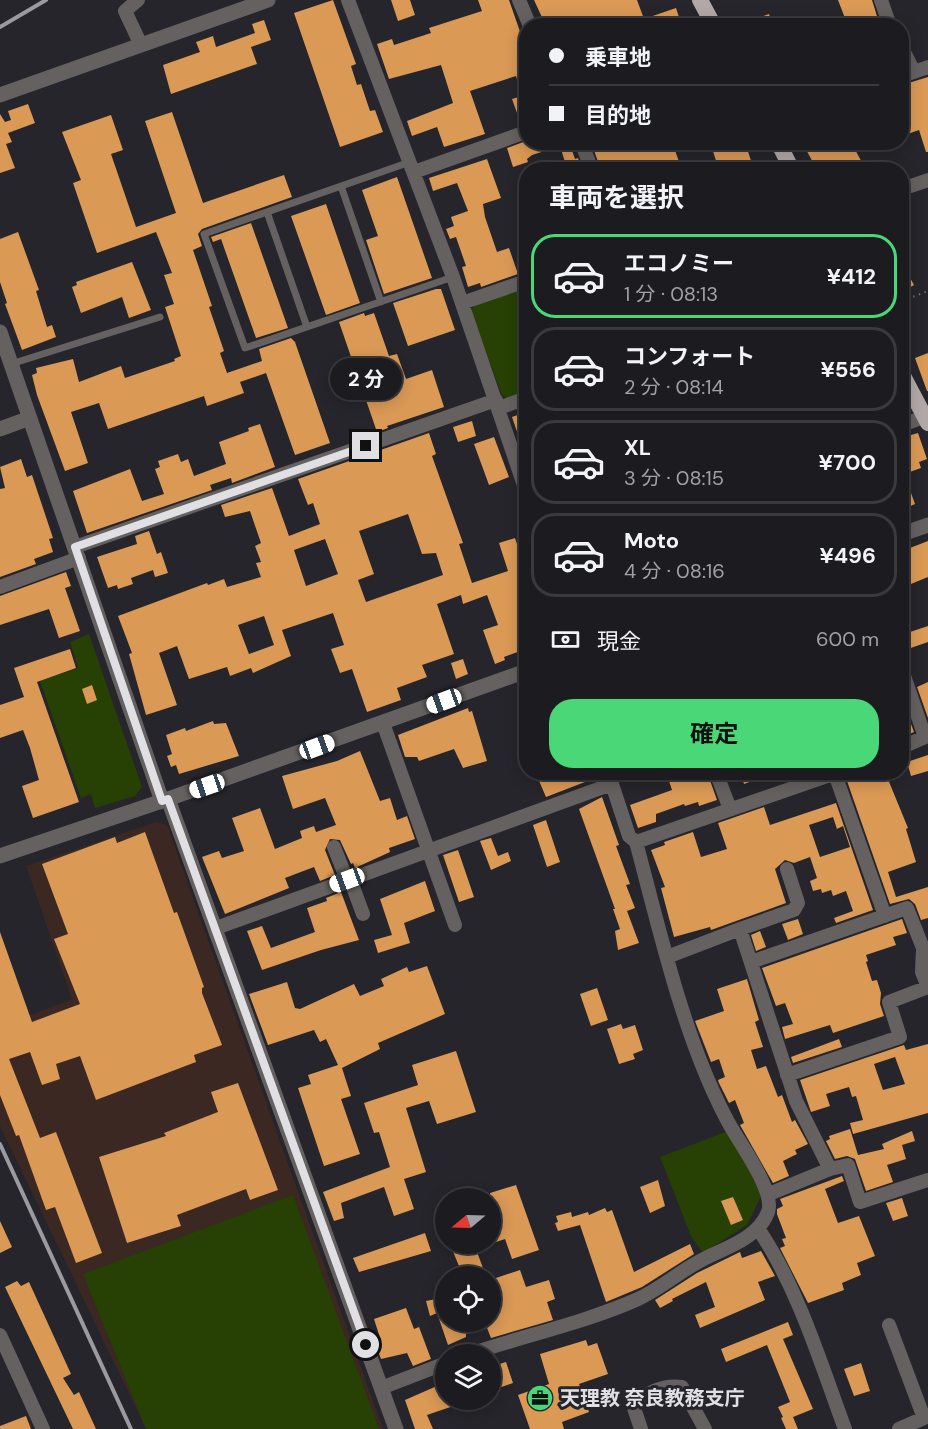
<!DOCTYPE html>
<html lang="ja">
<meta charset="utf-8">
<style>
body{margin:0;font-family:"DM Sans","Noto Sans JP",sans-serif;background:#252529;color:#f1f3f6;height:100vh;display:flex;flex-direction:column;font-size:22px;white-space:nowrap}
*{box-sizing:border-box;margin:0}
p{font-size:20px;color:#a0a1a5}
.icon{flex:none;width:33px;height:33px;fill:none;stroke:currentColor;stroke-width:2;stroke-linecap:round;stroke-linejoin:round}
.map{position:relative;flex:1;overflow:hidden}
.side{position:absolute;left:519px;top:162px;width:390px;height:618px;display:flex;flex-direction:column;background:#1c1c20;border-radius:24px;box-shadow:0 3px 15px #0003,0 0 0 2px #3a3a3e}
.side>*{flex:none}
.guide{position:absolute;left:519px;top:18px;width:390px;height:132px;border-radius:24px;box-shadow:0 3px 15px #0003,0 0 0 2px #3a3a3e;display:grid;align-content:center;height:132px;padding:0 30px;background:#1c1c20}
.needle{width:39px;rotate:251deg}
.tools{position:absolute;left:435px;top:1188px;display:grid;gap:12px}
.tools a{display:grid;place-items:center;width:66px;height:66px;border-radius:50%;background:#1c1c20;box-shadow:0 3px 15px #0003,0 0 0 2px #3a3a3e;font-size:30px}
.end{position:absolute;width:27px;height:27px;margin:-14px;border:8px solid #e0e0e4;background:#111;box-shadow:0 0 0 3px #111}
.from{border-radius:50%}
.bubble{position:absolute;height:42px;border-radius:21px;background:#1c1c20;box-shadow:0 3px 15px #0003,0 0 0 2px #3a3a3e;font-size:20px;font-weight:700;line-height:42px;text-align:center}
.car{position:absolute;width:18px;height:36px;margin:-18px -9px;border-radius:8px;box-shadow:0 0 4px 2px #0007;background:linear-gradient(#fff 24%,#345 0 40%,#fff 0 76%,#345 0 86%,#fff 0)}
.guide b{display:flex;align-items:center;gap:21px;height:57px;font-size:22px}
.guide b+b{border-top:2px solid #3a3a3e}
.guide i{width:15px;height:15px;background:#f1f3f6}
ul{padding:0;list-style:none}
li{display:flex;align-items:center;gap:18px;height:84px;margin:0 12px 9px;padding:0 18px;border:3px solid #3a3a3e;border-radius:24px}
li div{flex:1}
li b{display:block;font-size:22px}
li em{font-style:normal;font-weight:700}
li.selected{border-color:#49d778}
li>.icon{width:54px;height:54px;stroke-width:1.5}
h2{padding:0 30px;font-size:27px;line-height:72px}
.pay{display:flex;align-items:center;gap:15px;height:66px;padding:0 30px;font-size:22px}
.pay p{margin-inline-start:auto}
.cta{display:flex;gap:12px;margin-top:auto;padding:12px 30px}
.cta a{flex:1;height:69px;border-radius:24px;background:#49d778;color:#111;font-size:24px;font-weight:700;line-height:69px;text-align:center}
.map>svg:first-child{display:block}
.education{fill:#3b2823}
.green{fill:#264103}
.building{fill:#da9955;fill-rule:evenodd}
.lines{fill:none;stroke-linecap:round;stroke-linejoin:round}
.path{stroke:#6d6d73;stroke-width:2;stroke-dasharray:1.5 4.5;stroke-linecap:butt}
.service{stroke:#656161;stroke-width:7}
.minor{stroke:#656161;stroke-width:14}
.tertiary{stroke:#656161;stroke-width:15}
.trunk{stroke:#b2a8a8;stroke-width:16}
.rail{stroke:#9a9a9f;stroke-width:4}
.route{stroke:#e0e0e4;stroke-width:8}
.labels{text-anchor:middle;stroke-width:6;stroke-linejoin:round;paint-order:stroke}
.poi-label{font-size:20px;font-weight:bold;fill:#e0e0e4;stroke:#25252b;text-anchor:start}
</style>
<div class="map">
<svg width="928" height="1429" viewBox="0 0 928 1429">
<rect width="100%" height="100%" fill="#25252b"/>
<path class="education" d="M156 822 167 825 383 1429H146L0 1126V1027L72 999 26 866Z"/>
<path class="green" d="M526 287V391L506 398 502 395 471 311 474 306Z
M89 634 142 787 135 796 95 808 91 794 81 798 40 681 78 668 70 642Z
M728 1131 762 1194 747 1225 703 1253 691 1236 660 1157Z
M293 1195 379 1429H146L83 1274Z"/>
<path class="building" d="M333 0 356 64 351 66 357 85 361 84 370 111 375 110 383 132 340 147 294 13Z
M391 0H410L415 15 398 21Z
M478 0H509L524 43 526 42V123L521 124 512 99 522 96 516 76 470 91 485 134 444 147 437 127 412 136 407 121 453 103 441 65 389 79 377 44 392 39 394 45 431 33 429 28 482 11Z
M534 0H637L644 19 676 8 682 26H631L634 22 633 18 613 26H546Z
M838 0H872L880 26H848Z
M769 14 772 23 741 26V24Z
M264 20 271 40 251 47 257 64 171 94 163 65 200 52 196 42 213 36 216 47 255 33 252 24Z
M928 77V152H926L919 130 902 136V85Z
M28 104 35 123 8 133 12 142 6 144 15 168 0 173V114L5 122 11 120 8 111Z
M172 112 203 203 284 175 292 197 202 229 198 234 202 246 193 250 212 306 209 307 224 351 220 353 227 373 262 361 259 349 291 338 295 342 330 443 295 455 266 373 240 382 244 393 207 406 204 396 108 429 99 403 71 412 88 463 65 471 37 395 32 375 37 373 36 368 73 359 79 382 121 366 125 378 175 361 174 359 181 356 165 307 174 304 164 275 172 273 156 232 97 253 73 183 81 180 62 132 111 115 123 150 111 154 136 227 176 213 145 121Z
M526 141 569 142 575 159 578 158 582 170H550L565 162 560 146 532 155 527 159 528 162 513 167 507 148Z
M591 142H672L682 170H601Z
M710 142H745L754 170H719Z
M802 142H851L866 170H817Z
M487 159 501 198 483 204 485 217 497 252 509 248 518 274 481 287 480 283 468 287 462 267 466 266 456 237 450 239 446 229 454 226 451 217 468 211 457 183 433 191 429 178Z
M397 177 432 278 384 294 366 240 378 236 362 190Z
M326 204 360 303 326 315 291 216Z
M251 223 288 328 256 338 221 239 213 242 211 237Z
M18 232 39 290 36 291 47 327 52 325 56 337 22 350 5 304 7 303 0 282V239Z
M132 262 151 310 129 318 122 297 81 313 72 287 77 285 76 282Z
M902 263 914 285 902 292Z
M436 289H441L455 330 408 346 393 303Z
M364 313 365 316 374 313 389 356 397 354 406 379 432 370 444 407 387 426 388 428 377 432 339 322Z
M928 353V391H927L915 358Z
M526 412V455H525L512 417Z
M472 421 476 436 458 442 453 427Z
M260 424 275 467 232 483 231 478 210 485 212 490 87 533 73 491 130 469 142 501 164 494 155 469 160 467 158 461 178 454 181 462 188 459 194 476 226 464 219 442 249 431 248 428Z
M910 432 911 435 918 433 927 459 919 462 921 468 904 474 915 504 902 510V435Z
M429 433 436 454 432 456 463 543 459 544 472 583 508 571 499 543 515 538 517 544 523 542 526 551V649L504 657 505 660 495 664 483 630 498 625 487 595 463 604 461 595 437 604 454 654 422 665 427 677 397 688 401 700 367 712 352 669 340 673 331 649 344 645 333 613 282 630 291 656 253 673 251 668 230 676 227 667 189 679 177 646 159 653 177 705 146 715 129 654 132 653 118 616 207 583 208 585 224 579 227 587 261 577 256 563 261 562 255 546 261 543 250 511 225 517 221 505 272 488 289 536 320 524 313 503 308 505 298 479ZM408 514 422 554 436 553 443 575 366 602 358 580 374 574 359 531ZM325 539 338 574 306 586 294 550ZM264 616 274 645 249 654 238 625Z
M494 437 509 477 489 485 474 444Z
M21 459 27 477 32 475 53 538 49 539 53 552 34 559 36 564 0 577V489L5 488 0 467Z
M149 531 157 554 161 552 168 573 155 577 153 570 131 578 133 584 118 589 117 585 108 588 97 557 137 544 135 536Z
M928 541V577L906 586 902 574V551Z
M66 572 71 586 65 588 80 631 59 638 49 609 0 625V596Z
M928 626V642L902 651V640L906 639 904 634Z
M70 649 76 668 37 682 79 802 33 818 22 786 39 780 30 748 23 730 0 738V705L24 697 14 668Z
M463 659 468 674 456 679 451 663Z
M928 682V718L917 687Z
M92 685 97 700 87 704 82 689Z
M902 700 914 732 902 737Z
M468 708 469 712 472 711 487 761 463 768 454 749 419 761 417 757H405L398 735Z
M213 721 214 724 226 723 239 756 179 774 176 765 171 767 167 756 172 754 166 735 185 728 186 731Z
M360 751 380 801 390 798 397 820 407 816 415 839 389 848 390 852 355 868 353 863 351 864 340 840 330 839 325 850 335 875 320 881 314 867 285 878 289 888 225 914 202 857 219 851 222 858 244 851 232 818 260 808 275 849 302 838 300 831 314 826 316 832 336 825 325 798 293 809 282 776 337 761Z
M928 755V771L911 776 907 762Z
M540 772H581L585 782 546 797 537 776 541 775Z
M666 772H707L717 800 699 806 698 802 685 806 684 804 656 814V822L638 828 630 805 672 790Z
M740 772H772V774L744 784Z
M869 772H885L908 828 906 829 916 862 888 872 896 897 928 887V918L921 920 915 904 909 899 890 904 847 781Z
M602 797 619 845 616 846 630 884 626 885 635 908 627 911 639 943 618 950 615 931 620 929 613 909H615L579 809Z
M836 803 873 910 836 923 834 918 853 911 846 891 833 896 831 890 822 893 821 889 813 891 810 881 817 878 810 857 794 863 785 860 775 869 786 903 711 930 710 927 674 937 661 888 665 887 651 850 665 845 664 842 693 832 701 857 727 849 718 823 764 807 770 825ZM833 817 837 829 843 826 850 847 820 857 809 825Z
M546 820 560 862 547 867 533 825Z
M145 832 174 913 177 912 204 987 202 988V993L222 1045 194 1055 196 1062 96 1100 80 1056 56 1064 60 1079 42 1085 30 1052 9 1059 40 1138 56 1132 102 1253 76 1263 55 1207 46 1210 19 1135 16 1136 0 1095V932L32 1022 80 1004 54 939 68 934 42 864 115 837 117 843Z
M491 838 498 856 508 852 511 861 491 870 480 841Z
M458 850 474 897 459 902 443 855Z
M425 881 435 911 404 923 410 943 378 953 374 940 392 935 380 899Z
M341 892 359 940 321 950 262 970 247 931 262 926 271 948 315 932 307 908 327 901 326 898Z
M798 919 803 934 788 940 782 924Z
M902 919 907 933 893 937 896 945 866 955 868 961 866 962 872 981 877 980 881 993 880 1004 884 1016 833 1033 830 1025 785 1039 782 1027 793 1024 785 1003 776 1006 762 968Z
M760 931 766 947 756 951 751 935Z
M427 966 445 1014 378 1043 380 1049 342 1068 351 1096 341 1099 360 1154 324 1166 298 1088 311 1084 308 1075 338 1065 326 1039 320 1042 314 1030 268 1045 249 994 287 982 295 1008 300 1009 354 984 360 996 384 986 381 979 407 967 409 972Z
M747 979 759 1020 755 1022 763 1047 751 1050 757 1069 766 1066 778 1097 782 1095 792 1122 795 1120 808 1144 795 1150 797 1154 783 1161 789 1176 773 1183 740 1125 744 1123 735 1100 729 1103 719 1083 718 1080 725 1077 719 1059 711 1062 695 1021 724 1011 717 989Z
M597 988 608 1020 591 1026 580 994Z
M621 1024 623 1029 635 1025 643 1050 633 1054 635 1059 619 1064 607 1029Z
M839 1039 842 1047 793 1063 791 1057Z
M928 1044V1113L853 1134 850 1123 863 1120 856 1096 852 1097 849 1087 826 1094 830 1106 811 1112 800 1080 904 1045 906 1050ZM895 1057 905 1084 883 1090 874 1064Z
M456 1051 476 1112 437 1124 429 1101 406 1108 426 1172 404 1179 414 1209 394 1216 384 1187 341 1203 344 1218 334 1221 323 1192 390 1167 379 1132 374 1133 364 1103 418 1085 412 1065Z
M238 1083 278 1190 250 1200 246 1189 177 1215 181 1226 127 1243 99 1157 166 1136 164 1133 218 1112 211 1092Z
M850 1129 858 1155 884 1149 882 1144 912 1131 915 1141 902 1145 906 1159 887 1165 893 1182 866 1191 855 1159 847 1156 835 1159 826 1141 830 1139 829 1136Z
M842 1176 844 1181 825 1189 838 1223 859 1216 875 1256 857 1263 861 1275 842 1283 844 1290 808 1303 780 1248 785 1246 782 1239 786 1238 777 1214V1209L783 1206 780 1199Z
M658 1180 665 1206 650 1213 640 1187Z
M516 1185 539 1250 512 1259 505 1239 490 1244V1193Z
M733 1197 743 1220 731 1225 721 1201Z
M902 1198 908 1216 893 1221 886 1203Z
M605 1208 607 1212 612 1210 634 1272 690 1244 694 1254 642 1287 606 1302 580 1225 558 1231 555 1223 558 1222 556 1216 571 1212 572 1217 588 1212 589 1215Z
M0 1221 12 1247 0 1253Z
M425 1233 431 1251 359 1272 353 1258Z
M467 1244H474L486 1276H463L452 1249Z
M761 1251 775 1276 758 1282 765 1300 700 1328 695 1315 715 1307 706 1282 672 1299 673 1301 660 1308 655 1300 697 1273 740 1252 742 1258Z
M520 1270 526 1287 549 1280 555 1299 547 1302 553 1320 491 1338 487 1328 466 1334V1337L448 1345 437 1313 430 1316 426 1301 446 1297V1322H490V1280Z
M17 1281 21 1286 29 1282 71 1374 63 1378 74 1395 79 1392 96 1429H73L5 1287Z
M406 1308 414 1329 419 1327 431 1359 413 1366 407 1353 381 1359 375 1343 381 1341 374 1319Z
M788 1322 793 1335 783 1339 813 1409 793 1417 798 1429H786L781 1418 783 1417 778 1407 790 1402 767 1345 726 1362 721 1349Z
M586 1340 588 1346 597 1343 608 1374 579 1384 589 1412 562 1422 564 1429H530L518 1395 549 1384 540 1354Z
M506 1362 513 1383 490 1391V1367Z
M861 1363 870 1391 854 1396 844 1369Z
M446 1382V1400L468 1401 427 1415 433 1429H415L405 1400Z
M26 1416 31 1429H0V1426Z"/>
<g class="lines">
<path class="path" d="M902 301 928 291"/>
<path class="service" d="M410 162 204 234 245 348 453 277
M341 186 381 302
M267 212 307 327
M11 364 160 317"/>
<path class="minor" d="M138 0 125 11 141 45
M348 0 453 277 526 491
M519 0 530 26
M881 0 890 26
M902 48 914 72
M902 76 928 67
M581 142 592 170
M414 172 526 132
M902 189 928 180
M462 303 526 281
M499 408 526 398
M902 425 924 417
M75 547 496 400
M0 587 79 558
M902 670 925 737
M383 723 455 925
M902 747 928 736
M716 772 730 809
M835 774 885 916
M636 842 839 772
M334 847 347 880
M350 879 363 914
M216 928 612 784
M740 929 794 910 798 903 787 869
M667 957 740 929 796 1101 830 1169
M751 962 907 908 923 948 922 972 928 987 889 1002 900 1037 787 1075
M769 1194 830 1169 848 1165 860 1202 928 1180
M759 1230C798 1288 821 1364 845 1429
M889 1325 924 1418 899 1429
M0 1335 43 1429
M470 1354C526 1335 584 1323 638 1299 660 1289 679 1272 700 1261 724 1248 758 1239 768 1212 776 1190 736 1139 726 1118 683 1036 660 931 636 842L629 836 608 772
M381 1388 446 1363
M641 1429 634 1408C644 1393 663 1384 682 1387L705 1429"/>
<path class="tertiary" d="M0 95 268 0
M0 332 162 801
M0 429 30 418
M902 534 928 525
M168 799 396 1429
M0 856 168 799 526 671"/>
<path class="trunk" d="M700 0 714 26
M778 142 792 170
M902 374 928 423"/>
<path class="rail" d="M0 27 46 0
M0 1144 131 1429"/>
</g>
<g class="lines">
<path class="route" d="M366 1345 168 799 162 801 75 547 366 446"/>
</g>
<defs>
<g id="office-disc" transform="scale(1.35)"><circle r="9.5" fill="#49d778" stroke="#25252b"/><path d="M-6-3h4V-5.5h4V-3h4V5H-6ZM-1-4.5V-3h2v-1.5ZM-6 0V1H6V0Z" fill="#111"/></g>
</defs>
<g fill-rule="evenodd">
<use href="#office-disc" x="540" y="1398"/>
</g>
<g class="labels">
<g class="poi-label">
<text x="560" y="1405">天理教 奈良教務支庁</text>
</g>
</g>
</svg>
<div class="tools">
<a><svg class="needle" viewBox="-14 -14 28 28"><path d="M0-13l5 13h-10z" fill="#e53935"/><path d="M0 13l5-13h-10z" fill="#a0a1a5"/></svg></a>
<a><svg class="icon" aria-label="locate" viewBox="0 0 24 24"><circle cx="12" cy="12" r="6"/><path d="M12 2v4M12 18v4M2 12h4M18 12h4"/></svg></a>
<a><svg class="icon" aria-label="layers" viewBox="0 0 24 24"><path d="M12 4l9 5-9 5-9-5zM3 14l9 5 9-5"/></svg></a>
</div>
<i class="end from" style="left:366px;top:1345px"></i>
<i class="end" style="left:366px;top:446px"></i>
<div class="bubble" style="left:330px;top:358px;width:72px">2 分</div>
<i class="car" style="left:444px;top:701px;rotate:250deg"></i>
<i class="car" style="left:317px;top:747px;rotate:70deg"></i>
<i class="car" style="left:207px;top:786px;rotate:251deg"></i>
<i class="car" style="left:347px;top:880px;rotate:250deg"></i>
<div class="guide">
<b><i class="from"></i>乗車地</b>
<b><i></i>目的地</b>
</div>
<section class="side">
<h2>車両を選択</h2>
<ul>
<li class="selected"><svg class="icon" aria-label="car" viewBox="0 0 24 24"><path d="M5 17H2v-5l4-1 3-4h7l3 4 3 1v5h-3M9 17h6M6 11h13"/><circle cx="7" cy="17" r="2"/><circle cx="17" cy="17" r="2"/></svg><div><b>エコノミー</b><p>1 分 · 08:13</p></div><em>¥412</em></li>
<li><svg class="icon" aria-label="car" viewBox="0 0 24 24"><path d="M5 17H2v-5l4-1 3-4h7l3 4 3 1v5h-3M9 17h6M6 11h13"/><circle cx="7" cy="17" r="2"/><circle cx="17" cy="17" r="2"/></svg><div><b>コンフォート</b><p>2 分 · 08:14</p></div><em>¥556</em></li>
<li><svg class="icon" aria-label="car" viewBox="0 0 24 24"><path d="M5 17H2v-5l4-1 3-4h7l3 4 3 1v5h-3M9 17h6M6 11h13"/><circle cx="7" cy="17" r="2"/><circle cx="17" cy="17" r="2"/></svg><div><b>XL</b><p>3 分 · 08:15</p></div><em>¥700</em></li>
<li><svg class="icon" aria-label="car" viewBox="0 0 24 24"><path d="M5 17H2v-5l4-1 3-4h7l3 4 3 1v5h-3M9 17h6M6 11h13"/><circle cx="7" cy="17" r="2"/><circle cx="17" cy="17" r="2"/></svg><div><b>Moto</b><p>4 分 · 08:16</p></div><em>¥496</em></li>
</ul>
<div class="pay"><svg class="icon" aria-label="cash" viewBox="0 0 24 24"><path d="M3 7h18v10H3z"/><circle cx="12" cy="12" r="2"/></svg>現金<p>600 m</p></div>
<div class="cta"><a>確定</a></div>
</section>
</div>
